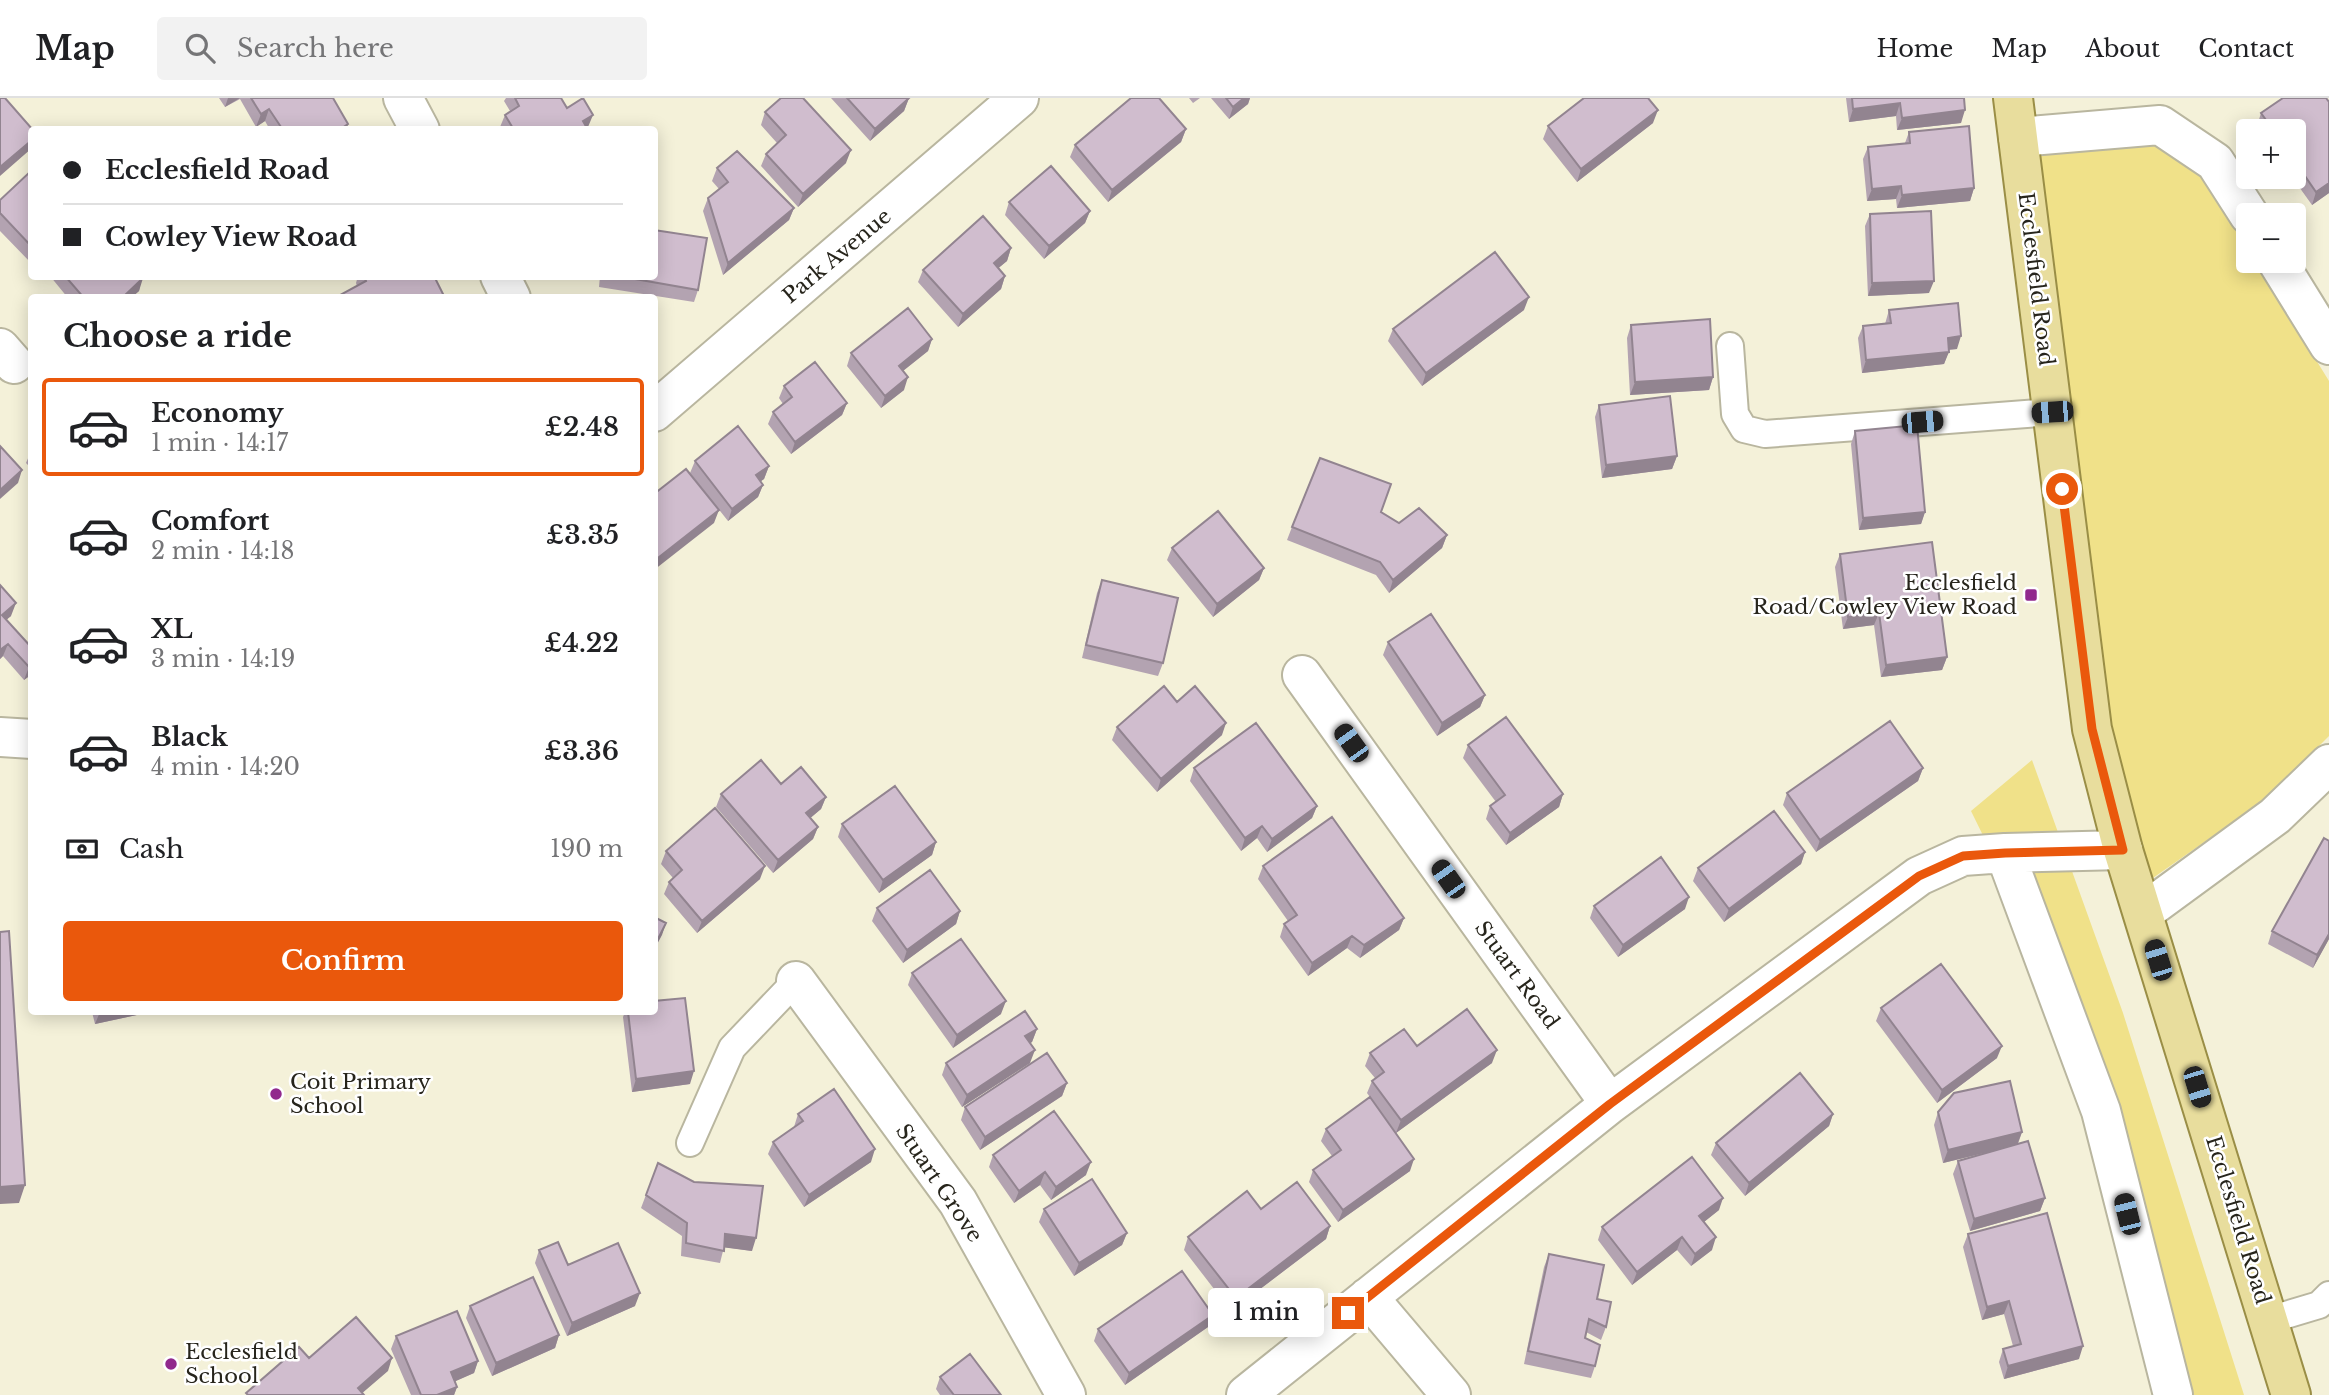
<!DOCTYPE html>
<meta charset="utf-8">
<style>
body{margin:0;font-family:"Libre Baskerville",serif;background:#f2f2f2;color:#202124;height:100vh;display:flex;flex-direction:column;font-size:26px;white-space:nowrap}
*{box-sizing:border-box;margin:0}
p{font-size:23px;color:#757577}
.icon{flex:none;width:38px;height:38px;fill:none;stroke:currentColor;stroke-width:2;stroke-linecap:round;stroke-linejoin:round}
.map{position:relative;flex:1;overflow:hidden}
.drawer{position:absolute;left:28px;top:196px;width:630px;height:721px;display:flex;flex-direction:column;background:#fff;border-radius:7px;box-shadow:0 4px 18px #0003}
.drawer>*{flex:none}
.banner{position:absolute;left:28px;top:28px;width:630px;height:154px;border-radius:7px;box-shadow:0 4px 18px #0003;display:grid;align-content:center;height:154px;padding:0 35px;background:#fff}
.buttons{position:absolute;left:2236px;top:21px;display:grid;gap:14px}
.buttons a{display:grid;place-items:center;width:70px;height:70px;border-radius:7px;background:#fff;box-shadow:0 4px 18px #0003;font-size:35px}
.end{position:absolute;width:32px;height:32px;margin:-16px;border:9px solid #ea580c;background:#fff;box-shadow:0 0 0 4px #fff}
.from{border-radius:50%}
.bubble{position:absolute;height:49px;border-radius:7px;background:#fff;box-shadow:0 4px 18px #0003;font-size:23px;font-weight:600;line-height:49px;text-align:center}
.car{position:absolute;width:21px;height:42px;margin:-21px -10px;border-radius:9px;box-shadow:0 0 5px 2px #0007;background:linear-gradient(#222 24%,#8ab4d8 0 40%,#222 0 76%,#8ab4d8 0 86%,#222 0)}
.banner b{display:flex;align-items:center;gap:24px;height:66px;font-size:26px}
.banner b+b{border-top:2px solid #e0e0e0}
.banner i{width:18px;height:18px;background:#202124}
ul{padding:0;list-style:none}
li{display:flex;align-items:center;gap:21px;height:98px;margin:0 14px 10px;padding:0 21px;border:4px solid transparent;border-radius:7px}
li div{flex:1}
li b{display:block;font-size:26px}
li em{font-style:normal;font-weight:600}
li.on{border-color:#ea580c}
li>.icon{width:63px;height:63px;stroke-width:1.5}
h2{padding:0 35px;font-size:32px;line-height:84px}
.pay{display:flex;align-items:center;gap:18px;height:77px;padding:0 35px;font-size:26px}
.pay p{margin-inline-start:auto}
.button{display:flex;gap:14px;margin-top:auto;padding:14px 35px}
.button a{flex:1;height:80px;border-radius:7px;background:#ea580c;color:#fff;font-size:28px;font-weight:600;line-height:80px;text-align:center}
header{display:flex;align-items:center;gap:42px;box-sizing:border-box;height:98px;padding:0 35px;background:#fff;border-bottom:2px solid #e0e0e0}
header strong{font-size:33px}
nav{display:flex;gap:38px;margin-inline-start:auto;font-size:24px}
.search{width:490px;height:63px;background:#f2f2f2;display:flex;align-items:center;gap:18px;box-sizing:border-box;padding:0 24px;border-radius:7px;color:#757577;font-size:26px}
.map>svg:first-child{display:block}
.green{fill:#f0e189}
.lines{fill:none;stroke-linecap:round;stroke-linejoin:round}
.service-casing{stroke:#b9b69f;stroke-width:30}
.minor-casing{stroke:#b9b69f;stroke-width:42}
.primary-casing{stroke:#9a8e46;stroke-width:42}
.service{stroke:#fff;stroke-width:26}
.minor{stroke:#fff;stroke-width:38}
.primary{stroke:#e8dd9d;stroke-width:38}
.wall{fill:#b3a3b1}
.shaded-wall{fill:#928490}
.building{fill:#d0bdce;stroke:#928490;stroke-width:2}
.route{stroke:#ea580c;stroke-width:9}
.poi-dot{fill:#91298d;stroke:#fff;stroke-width:2.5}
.labels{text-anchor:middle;stroke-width:5;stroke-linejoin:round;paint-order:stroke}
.street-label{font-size:21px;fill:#27251c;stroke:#fff}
.poi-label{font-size:21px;fill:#27251c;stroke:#fff;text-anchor:start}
</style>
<header>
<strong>Map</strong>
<div class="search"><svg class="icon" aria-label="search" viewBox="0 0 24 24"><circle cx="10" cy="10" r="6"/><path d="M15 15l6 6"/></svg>Search here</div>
<nav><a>Home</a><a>Map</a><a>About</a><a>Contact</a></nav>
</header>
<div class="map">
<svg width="2329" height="1297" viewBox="0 0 2329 1297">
<rect width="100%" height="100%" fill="#f4f1d9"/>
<path class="green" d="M2154 44 2203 78 2249 152V163H2255L2329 283V638L2266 701 2150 782 2105 662 2028 53Z
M2032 662 2123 915 2244 1297H2189L2113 1002 1971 713Z"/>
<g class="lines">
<g class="service-casing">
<path id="service" d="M1730 248 1735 316 1744 331 1765 336 2052 314
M690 1045 732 950 796 883
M2269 1222 2319 1207 2329 1197"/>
</g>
<g class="minor-casing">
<path id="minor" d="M403 0 420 32
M2018 39 2160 27 2215 64 2249 117
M2277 163 2329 247
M500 178 511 200
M0 250 14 266
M654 314 1019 0
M1302 577 1610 1006
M0 639 32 641
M2005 755 2101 1013 2173 1297
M2144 814 2275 718 2329 666
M796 883 958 1104 1066 1297
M1368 1199 1451 1297
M1246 1297 1610 1006 1919 778 1963 758 2005 755 2123 752"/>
</g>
<g class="primary-casing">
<path id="primary" d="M2013 0 2092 631 2123 752 2291 1297"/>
</g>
<use href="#service" class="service"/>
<use href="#minor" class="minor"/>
<use href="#primary" class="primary"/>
</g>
<path class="wall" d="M219 0H333L348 26 346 32H270L265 23 256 29 240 1 225 9Z
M506 0H561L567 10 588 29V32H502L500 29 505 17 510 13 504 3Z
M831 0H909L904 13 870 43Z
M1189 0H1200L1193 5Z
M1211 0H1250L1248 6 1229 21Z
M1846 0H1964L1961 25 1897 32 1896 18 1849 24Z
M2329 4V95L2312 107 2292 79H2294V33H2261L2257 28 2261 15Z
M765 14 846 65 798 109 761 68 766 56 777 45 761 27Z
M1653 25 1577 84 1543 41 1548 28Z
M1186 31 1181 44 1108 104 1070 59 1075 47Z
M1909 34 1974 90 1970 103 1897 110 1896 101 1867 103 1863 61 1868 49 1905 45Z
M717 70 794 110 789 122 723 177 703 113 708 100 719 91 712 83Z
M32 72V166L0 133V102Z
M1009 104 1090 113 1085 125 1044 161 1005 117Z
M1870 116 1929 195 1868 198 1865 128Z
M1011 150 1007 163 998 170 1005 178 1001 191 958 229 918 184 923 172Z
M50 178H142L139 193 131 200H68Z
M358 178H434L445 200H339L340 197 357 188 356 185Z
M600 178H654L698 192 694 204 599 189Z
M1524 212 1422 288 1388 243 1393 231Z
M1889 212 1957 251 1949 252 1944 266 1862 275 1858 240 1863 228 1885 226Z
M1631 227 1713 279 1709 292 1630 297 1627 240Z
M932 241 928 253 903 273 904 292 881 310 847 268 851 255Z
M784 288 847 305 842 317 791 356 768 326 773 314 783 306 779 300Z
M1599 307 1677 358 1672 371 1602 380 1595 319Z
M1855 333 1925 414 1921 426 1859 432 1851 346Z
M32 351V371L26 365Z
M695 363 769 368 764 381 760 383 763 387 758 399 728 423 690 375Z
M1381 414 1399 425 1447 437 1442 450 1389 495 1376 477 1287 442 1292 429Z
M1172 450 1264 470 1259 482 1213 519 1167 462Z
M1840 456 1947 559 1942 572 1881 579 1874 527 1843 531 1835 469Z
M1102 482 1163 565 1158 578 1082 560 1097 495Z
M0 487 11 518 6 522 32 550V576L24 582 3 558 0 561Z
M1388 544 1485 597 1480 609 1437 638 1383 557Z
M1177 604 1222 637 1157 694 1112 642 1117 629Z
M1468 647 1563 696 1559 709 1506 747 1486 721 1490 708 1496 704 1463 660Z
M1194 670 1317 708 1312 720 1267 754 1257 740 1241 753 1190 683Z
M1923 670 1918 683 1816 754 1783 707 1787 695Z
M781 686 826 699 821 711 810 720 818 729 813 741 773 775 716 709 721 696Z
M842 726 936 744 932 757 879 795 838 739Z
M2329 743V841L2313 870 2268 846 2272 833Z
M666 753 760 781 697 835 664 796 669 784 673 780 661 766Z
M1805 754 1801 766 1724 824 1693 783 1698 770Z
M1263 768 1404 820 1399 832 1360 860 1347 850 1308 878 1280 839 1284 826 1288 823 1258 781Z
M1594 808 1685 811 1618 859 1590 820Z
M877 810 960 813 956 826 903 865 872 823Z
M912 875 1001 916 953 950 908 887Z
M1881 910 1997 960 1937 1005 1876 923Z
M92 914H147L146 915 95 926Z
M625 914H654L690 986 632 994 623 919Z
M1037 931 1032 944 1030 945V965L962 1009 942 977 946 965Z
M1417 948 1492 965 1396 1035 1367 995 1372 983 1375 980 1365 968 1370 955Z
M1067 985 1062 998 980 1052 961 1022 965 1009Z
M1938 1014 2022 1034 2018 1046 2045 1100 2040 1113 1970 1133 1953 1076 1958 1063 2001 1051 1943 1065 1934 1027Z
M798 1016 871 1064 804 1109 768 1056 773 1044 794 1029Z
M1833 1016 1829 1028 1745 1098 1711 1057 1716 1045Z
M1326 1031 1410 1073 1338 1124 1309 1084 1313 1072 1332 1058 1321 1043Z
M993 1057 1086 1077 1051 1102 1040 1087 1014 1105 989 1069Z
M658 1065 752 1153 724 1149 720 1165 681 1158 682 1138 641 1110Z
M1044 1111 1127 1135 1122 1147 1074 1178 1039 1124Z
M1261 1111 1330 1128 1326 1141 1231 1213 1184 1152 1188 1139Z
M1719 1112 1704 1124 1712 1152 1691 1168 1677 1152 1632 1187 1598 1142 1602 1129Z
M1968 1136 2079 1261 2004 1281 1999 1264 2003 1251 2013 1248 2004 1216 1982 1222 1963 1149Z
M539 1152 568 1167 635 1208 567 1238 535 1165Z
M1549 1156 1606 1229 1601 1242 1586 1234 1585 1240 1595 1268 1591 1280 1524 1266 1544 1169Z
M470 1208 559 1237 555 1250 492 1278 466 1220Z
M1208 1229 1125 1287 1094 1243 1098 1231Z
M396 1238 478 1263 474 1275 455 1283 457 1289 454 1297H411L391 1251Z
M940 1279 1001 1297H940L936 1291Z"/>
<path class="shaded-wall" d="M228 0H240L225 9Z
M909 0 904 13 870 43 875 31Z
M1244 0H1250L1248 6 1229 21 1233 9Z
M1900 5 1896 18 1849 24 1853 11Z
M269 11 265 23 256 29 261 16Z
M1658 12 1653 25 1577 84 1581 71Z
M1965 12 1961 25 1897 32 1902 20Z
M593 17 588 29 585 32 583 23Z
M348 26 346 32H339Z
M1186 31 1181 44 1108 104 1112 92Z
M32 42V50L0 78V69Z
M851 52 846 65 798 109 803 96Z
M2329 85V95L2312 107 2316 94Z
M1901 88 1896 101 1867 103 1872 91Z
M1974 90 1970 103 1897 110 1902 97Z
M794 110 789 122 723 177 728 165Z
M1090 113 1085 125 1044 161 1049 148Z
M1011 150 1007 163 989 178 994 165Z
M1005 178 1001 191 958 229 963 216Z
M143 180 139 193 131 200H122Z
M1934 183 1929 195 1868 198 1872 185Z
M1529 199 1524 212 1422 288 1426 275Z
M1961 238 1957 251 1943 252 1948 240Z
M932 241 928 253 894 280 899 268Z
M1949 254 1944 266 1862 275 1866 262Z
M908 279 904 292 881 310 885 298Z
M1713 279 1709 292 1630 297 1635 284Z
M847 305 842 317 791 356 795 344Z
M1677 358 1672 371 1602 380 1606 367Z
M769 368 764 381 752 390 756 377Z
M22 372 18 385 0 401V392Z
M763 387 758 399 728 423 732 411Z
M719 412 714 425 654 472V463Z
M1925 414 1921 426 1859 432 1863 420Z
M1447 437 1442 450 1389 495 1393 482Z
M1264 470 1259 482 1213 519 1217 506Z
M16 505 11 518 0 527 2 517Z
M1879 515 1874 527 1843 531 1848 519Z
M8 546 3 558 0 561V552Z
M1947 559 1942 572 1881 579 1886 567Z
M32 567V576L24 582 29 569Z
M1485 597 1480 609 1437 638 1442 625Z
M1226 625 1222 637 1157 694 1161 681Z
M1923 670 1918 683 1816 754 1820 742Z
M1563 696 1559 709 1506 747 1510 735Z
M826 699 821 711 801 728 806 715Z
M1317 708 1312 720 1267 754 1272 741Z
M1262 728 1257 740 1241 753 1245 740Z
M818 729 813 741 773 775 778 762Z
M936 744 932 757 879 795 883 782Z
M1805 754 1801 766 1724 824 1729 811Z
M765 768 760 781 697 835 702 823Z
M1689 799 1685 811 1618 859 1623 847Z
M960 813 956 826 903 865 907 852Z
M1404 820 1399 832 1360 860 1364 847Z
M666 825 662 837 654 852V849Z
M2329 836V841L2313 870 2317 857Z
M1352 838 1347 850 1308 878 1312 865Z
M1006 903 1001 916 953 950 957 937Z
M100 914H147L146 915 95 926Z
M1037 931 1032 944 1021 951 1025 938Z
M2002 948 1997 960 1937 1005 1942 992Z
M1035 952 1030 965 962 1009 967 997Z
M1497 952 1492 965 1396 1035 1401 1022Z
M694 973 690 986 632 994 636 981Z
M1067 985 1062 998 980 1052 985 1039Z
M1833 1016 1829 1028 1745 1098 1749 1085Z
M2022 1034 2017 1047 1943 1065 1948 1052Z
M875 1051 871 1064 804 1109 809 1097Z
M1414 1061 1410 1073 1338 1124 1343 1112Z
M1091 1064 1086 1077 1051 1102 1056 1089Z
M1045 1074 1040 1087 1014 1105 1019 1093Z
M25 1087 19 1105 0 1106V1089Z
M1723 1100 1719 1112 1695 1131 1699 1118Z
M2045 1100 2040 1113 1970 1133 1974 1121Z
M1330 1128 1326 1141 1231 1213 1236 1200Z
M1127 1135 1122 1147 1074 1178 1079 1165Z
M725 1136 756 1140 752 1153 721 1149Z
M1682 1139 1677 1152 1632 1187 1637 1174Z
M1716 1139 1712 1152 1691 1168 1695 1156Z
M640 1195 635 1208 567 1238 572 1225Z
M2009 1203 2004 1216 1982 1222 1987 1209Z
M1213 1217 1208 1229 1125 1287 1129 1275Z
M559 1237 555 1250 492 1278 496 1265Z
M2083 1248 2079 1261 2004 1281 2008 1268Z
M392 1260 388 1273 360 1297 358 1290Z
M478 1263 474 1275 447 1287 451 1274Z
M457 1289 454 1297H437Z"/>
<path class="building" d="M0 0H5L33 32H32V42L0 69Z
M251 0H333L348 26 339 32H277L281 29 269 11 261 16Z
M515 0H561L567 10 583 0 593 17 583 23 588 32H514L505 17 519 8Z
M781 0H803L851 52 803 96 766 56 786 37 765 14Z
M847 0H909L875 31Z
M1131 0H1159L1186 31 1112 92 1075 47Z
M1226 0H1244L1233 9Z
M1584 0H1648L1658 12 1581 71 1548 28Z
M1852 0H1964L1965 12 1902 20 1900 5 1853 11Z
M2283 0H2326L2329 4V85L2316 94 2294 62V33H2274L2261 15Z
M1969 28 1974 90 1902 97 1901 88 1872 91 1868 49 1910 45 1909 34Z
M737 53 794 110 728 165 708 100 728 84 717 70Z
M1051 68 1090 113 1049 148 1009 104Z
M32 72V149L0 115V102Z
M1931 113 1934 183 1872 185 1870 116Z
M983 118 1011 150 994 165 1005 178 963 216 923 172Z
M654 132 707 140 698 192 618 178H654Z
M1495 154 1529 199 1426 275 1393 231Z
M65 178H142L143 180 122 200H84Z
M364 178H434L445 200H342L340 197 366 183Z
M1958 205 1961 238 1948 240 1949 254 1866 262 1863 228 1891 225 1889 212Z
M908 210 932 241 899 268 908 279 885 298 851 255Z
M1710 221 1713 279 1635 284 1631 227Z
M815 264 847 305 795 344 773 314 792 299 784 288Z
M1670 298 1677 358 1606 367 1599 307Z
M1917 327 1925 414 1863 420 1855 333Z
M738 328 769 368 756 377 763 387 732 411 695 363Z
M0 348 22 372 0 392Z
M1320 360 1391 386 1381 414 1399 425 1419 410 1447 437 1393 482 1380 464 1292 429Z
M686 371 719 412 654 463V396Z
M1218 413 1264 470 1217 506 1172 450Z
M1932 444 1947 559 1886 567 1879 515 1848 519 1840 456Z
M1102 482 1178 500 1163 565 1086 547Z
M0 487 16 505 2 517 32 550V567L29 569 8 546 0 552Z
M1431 516 1485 597 1442 625 1388 544Z
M1164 588 1177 604 1195 588 1226 625 1161 681 1117 629Z
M1506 619 1563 696 1510 735 1490 708 1505 697 1468 647Z
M1890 623 1923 670 1820 742 1787 695Z
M1256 625 1317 708 1272 741 1262 728 1245 740 1194 670Z
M761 662 781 686 801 669 826 699 806 715 818 729 778 762 721 696Z
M895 688 936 744 883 782 842 726Z
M715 710 765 768 702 823 669 784 682 772 666 753Z
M1774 713 1805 754 1729 811 1698 770Z
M1332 719 1404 820 1364 847 1352 838 1312 865 1284 826 1297 817 1263 768Z
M2324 740 2329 743V836L2317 857 2272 833Z
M1661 759 1689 799 1623 847 1594 808Z
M930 772 960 813 907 852 877 810Z
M654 819 666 825 654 849Z
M9 833 25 1087 0 1089V834Z
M961 841 1006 903 957 937 912 875Z
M1941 866 2002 948 1942 992 1881 910Z
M685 900 694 973 636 981 628 914H654V903Z
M1467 911 1497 952 1401 1022 1372 983 1384 974 1370 955 1404 931 1417 948Z
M1025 913 1037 931 1025 938 1035 952 967 997 946 965Z
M1047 955 1067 985 985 1039 965 1009Z
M1800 975 1833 1016 1749 1085 1716 1045Z
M2010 983 2022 1034 1948 1052 1938 1014 1954 995Z
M834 991 875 1051 809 1097 773 1044 803 1023 798 1016Z
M1370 999 1414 1061 1343 1112 1313 1072 1341 1052 1326 1031Z
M1054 1013 1091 1064 1056 1089 1045 1074 1019 1093 993 1057Z
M2028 1043 2045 1100 1974 1121 1958 1063Z
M1692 1059 1723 1100 1699 1118 1716 1139 1695 1156 1682 1139 1637 1174 1602 1129Z
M658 1065 694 1084 763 1088 756 1140 725 1136 724 1153 686 1145 687 1125 646 1097Z
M1092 1081 1127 1135 1079 1165 1044 1111Z
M1297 1084 1330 1128 1236 1200 1188 1139 1247 1093 1261 1111Z
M2047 1115 2083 1248 2008 1268 2003 1251 2021 1246 2009 1203 1987 1209 1968 1136Z
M558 1144 568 1167 618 1145 640 1195 572 1225 539 1152Z
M1549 1156 1604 1167 1597 1201 1611 1204 1606 1229 1589 1221 1585 1240 1600 1247 1595 1268 1528 1253Z
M1182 1173 1213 1217 1129 1275 1098 1231Z
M533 1179 559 1237 496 1265 470 1208Z
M457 1213 478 1263 451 1274 457 1289 437 1297H421L396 1238Z
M356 1219 392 1260 358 1290 364 1297H248L246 1295 299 1249 309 1260Z
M970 1256 1001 1297H954L940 1279Z"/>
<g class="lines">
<path class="route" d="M1348 1215 1610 1006 1919 778 1963 758 2005 755 2123 752 2092 631 2062 391"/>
</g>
<g class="poi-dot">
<rect x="2024" y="490" width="14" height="14" rx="3.5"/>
<circle cx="276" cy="996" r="7"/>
<circle cx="171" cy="1266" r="7"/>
</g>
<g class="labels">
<g class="street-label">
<text transform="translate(837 158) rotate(-40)" y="7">Park Avenue</text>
<text transform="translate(2036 181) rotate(83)" y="7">Ecclesfield Road</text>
<text transform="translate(1517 877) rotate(54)" y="7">Stuart Road</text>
<text transform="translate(939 1085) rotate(56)" y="7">Stuart Grove</text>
<text transform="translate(2238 1122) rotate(73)" y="7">Ecclesfield Road</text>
</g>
<g class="poi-label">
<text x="2017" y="492" text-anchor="end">Ecclesfield<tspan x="2017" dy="24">Road/Cowley View Road</tspan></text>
<text x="290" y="991">Coit Primary<tspan x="290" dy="24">School</tspan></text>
<text x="185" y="1261">Ecclesfield<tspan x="185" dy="24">School</tspan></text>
</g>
</g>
</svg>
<div class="buttons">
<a>+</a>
<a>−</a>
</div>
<i class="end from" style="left:2062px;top:391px"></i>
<i class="end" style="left:1348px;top:1215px"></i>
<div class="bubble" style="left:1208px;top:1190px;width:116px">1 min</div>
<i class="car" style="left:2052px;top:314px;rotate:266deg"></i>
<i class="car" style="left:1922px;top:324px;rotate:85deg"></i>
<i class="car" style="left:1351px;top:645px;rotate:324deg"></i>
<i class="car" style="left:1448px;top:781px;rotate:325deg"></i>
<i class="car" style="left:2158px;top:862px;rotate:343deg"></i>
<i class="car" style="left:2197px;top:989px;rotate:163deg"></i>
<i class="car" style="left:2127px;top:1116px;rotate:346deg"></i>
<div class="banner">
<b><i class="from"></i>Ecclesfield Road</b>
<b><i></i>Cowley View Road</b>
</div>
<section class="drawer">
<h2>Choose a ride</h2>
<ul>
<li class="on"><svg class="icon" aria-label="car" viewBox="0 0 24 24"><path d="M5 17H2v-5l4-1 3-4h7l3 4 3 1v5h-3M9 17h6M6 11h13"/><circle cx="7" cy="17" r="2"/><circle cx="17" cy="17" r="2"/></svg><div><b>Economy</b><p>1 min · 14:17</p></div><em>£2.48</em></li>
<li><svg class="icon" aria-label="car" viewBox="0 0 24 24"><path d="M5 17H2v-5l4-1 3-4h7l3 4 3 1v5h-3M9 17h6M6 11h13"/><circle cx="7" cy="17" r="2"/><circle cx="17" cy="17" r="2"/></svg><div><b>Comfort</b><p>2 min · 14:18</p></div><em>£3.35</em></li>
<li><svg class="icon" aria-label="car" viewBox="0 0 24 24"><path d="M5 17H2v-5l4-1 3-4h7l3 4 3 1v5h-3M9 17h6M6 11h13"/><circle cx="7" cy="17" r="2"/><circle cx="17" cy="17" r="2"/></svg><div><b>XL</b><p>3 min · 14:19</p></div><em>£4.22</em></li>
<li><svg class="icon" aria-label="car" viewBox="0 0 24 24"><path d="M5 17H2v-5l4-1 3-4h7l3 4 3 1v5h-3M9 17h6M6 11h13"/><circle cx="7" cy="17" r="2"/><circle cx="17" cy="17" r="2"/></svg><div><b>Black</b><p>4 min · 14:20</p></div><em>£3.36</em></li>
</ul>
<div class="pay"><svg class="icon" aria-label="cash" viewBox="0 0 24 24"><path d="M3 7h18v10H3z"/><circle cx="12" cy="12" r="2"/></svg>Cash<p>190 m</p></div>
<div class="button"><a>Confirm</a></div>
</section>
</div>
